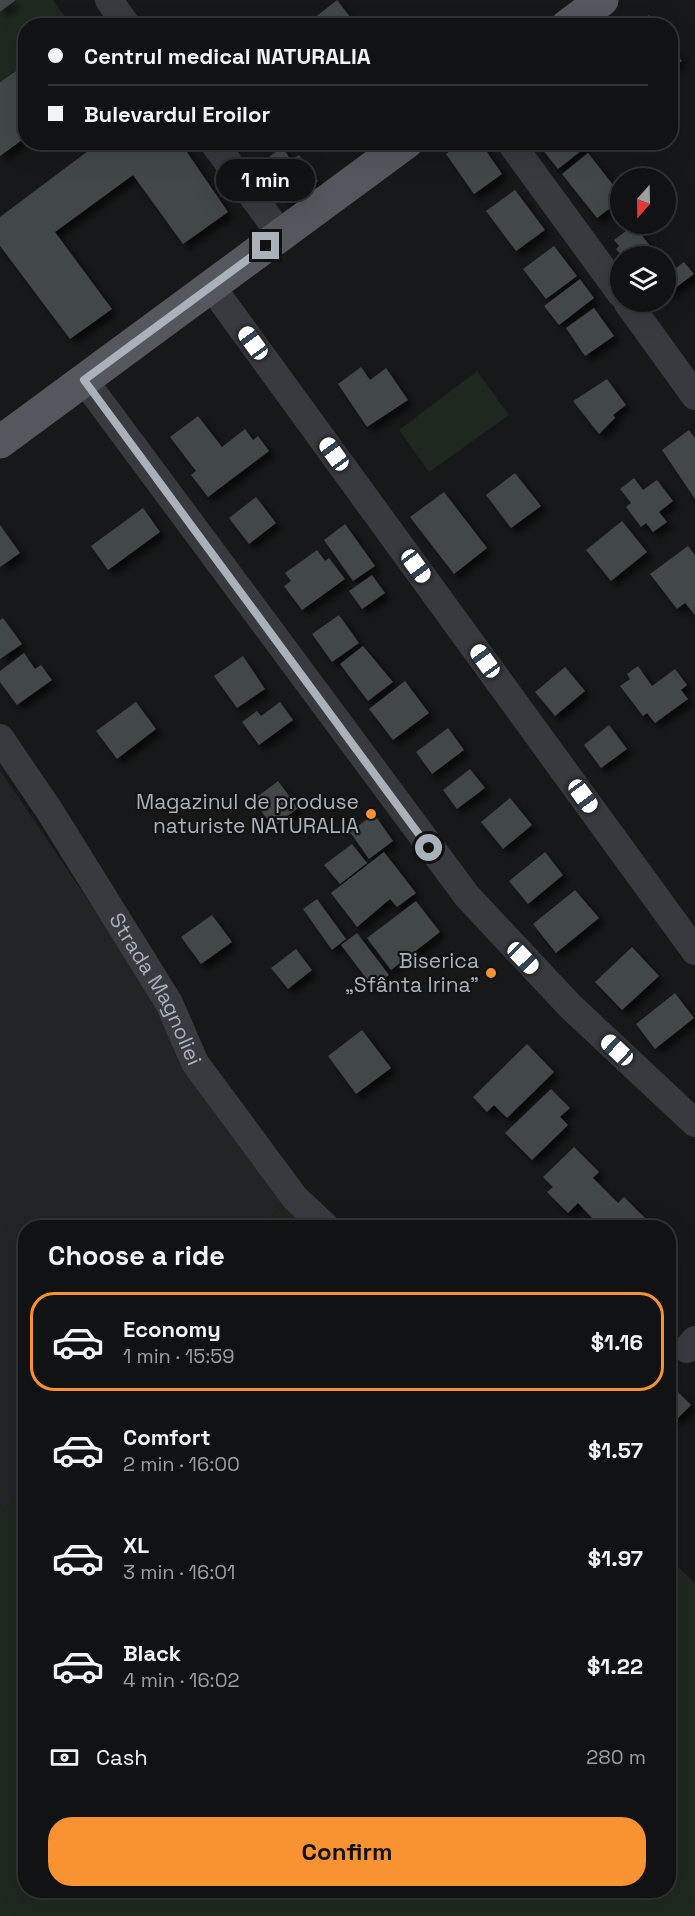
<!DOCTYPE html>
<meta charset="utf-8">
<style>
body{margin:0;font-family:"Space Grotesk",sans-serif;background:#1a1b1c;color:#f1f3f6;height:100vh;display:flex;flex-direction:column;font-size:22px;white-space:nowrap}
*{box-sizing:border-box;margin:0}
p{font-size:20px;color:#9c9ea0}
.icon{flex:none;width:33px;height:33px;fill:none;stroke:currentColor;stroke-width:2;stroke-linecap:round;stroke-linejoin:round}
.map{position:relative;flex:1;overflow:hidden}
.panel{position:absolute;left:18px;top:1220px;width:658px;height:678px;display:flex;flex-direction:column;background:#111213;border-radius:24px;box-shadow:0 6px 24px #0002,0 0 0 2px #303233}
.panel>*{flex:none}
.guide{position:absolute;left:18px;top:18px;width:660px;height:132px;border-radius:24px;box-shadow:0 6px 24px #0002,0 0 0 2px #303233;display:grid;align-content:center;height:132px;padding:0 30px;background:#111213}
.needle{width:39px;rotate:200deg}
.buttons{position:absolute;left:610px;top:168px;display:grid;gap:12px}
.buttons a{display:grid;place-items:center;width:66px;height:66px;border-radius:50%;background:#111213;box-shadow:0 6px 24px #0002,0 0 0 2px #303233;font-size:30px}
.end{position:absolute;width:27px;height:27px;margin:-14px;border:8px solid #a9b1ba;background:#111;box-shadow:0 0 0 3px #111}
.from{border-radius:50%}
.bubble{position:absolute;height:42px;border-radius:21px;background:#111213;box-shadow:0 6px 24px #0002,0 0 0 2px #303233;font-size:20px;font-weight:700;line-height:42px;text-align:center}
.car{position:absolute;width:18px;height:36px;margin:-18px -9px;border-radius:8px;box-shadow:0 0 4px 2px #0007;background:linear-gradient(#fff 24%,#345 0 40%,#fff 0 76%,#345 0 86%,#fff 0)}
.guide b{display:flex;align-items:center;gap:21px;height:57px;font-size:22px}
.guide b+b{border-top:2px solid #303233}
.guide i{width:15px;height:15px;background:#f1f3f6}
ul{padding:0;list-style:none}
li{display:flex;align-items:center;gap:18px;height:99px;margin:0 12px 9px;padding:0 18px;border:3px solid transparent;border-radius:24px}
li div{flex:1}
li b{display:block;font-size:22px}
li em{font-style:normal;font-weight:700}
li.on{border-color:#f99230}
li>.icon{width:54px;height:54px;stroke-width:1.5}
h2{padding:0 30px;font-size:27px;line-height:72px}
.pay{display:flex;align-items:center;gap:15px;height:66px;padding:0 30px;font-size:22px}
.pay p{margin-inline-start:auto}
.button{display:flex;gap:12px;margin-top:auto;padding:12px 30px}
.button a{flex:1;height:69px;border-radius:24px;background:#f99230;color:#111;font-size:24px;font-weight:700;line-height:69px;text-align:center}
.map>svg:first-child{display:block}
.built{fill:#232427}
.green{fill:#1f281f}
.building{fill:#434649;filter:url(#shadow)}
.lines{fill:none;stroke-linecap:round;stroke-linejoin:round}
.minor{stroke:#383a3f;stroke-width:28}
.major{stroke:#54585e;stroke-width:33}
.route{stroke:#a9b1ba;stroke-width:8}
.poi-dot{fill:#f99230;stroke:#121314;stroke-width:2}
.labels{text-anchor:middle;stroke-width:4.5;stroke-linejoin:round;paint-order:stroke}
.poi-label{font-size:21px;fill:#a9b1ba;stroke:#121314;text-anchor:end}
.street-label{font-size:21px;fill:#a9b1ba;stroke:#121314}
</style>
<div class="map">
<svg width="695" height="1916" viewBox="0 0 695 1916">
<defs>
<filter id="shadow"><feDropShadow dx="5.5" dy="5.5" stdDeviation="3" flood-color="#0009"/></filter>
</defs>
<rect width="100%" height="100%" fill="#171819"/>
<path class="built" d="M0 770 289 1198 263 1227H26L25 1487 0 1514Z"/>
<path class="green" d="M16 0H53L71 25 26 26 25 64 0 82V12Z
M477 371 509 415 429 472 399 430Z
M289 1198 320 1227H263Z
M25 1487 26 1890H669V1558L695 1583V1916H0V1514Z"/>
<path class="building" d="M0 0H16L0 12Z
M337 0 357 26H304Z
M649 15 656 26H635Z
M670 45 682 61 670 69Z
M26 64V137L0 156V82Z
M100 142H180L228 212 183 244 133 175 55 232 112 309 70 339 0 246V217Z
M463 142H480L502 174 474 194 446 154Z
M541 142H583L586 147 558 169 538 144Z
M282 147 291 160 299 155 318 181 288 203 260 164Z
M588 153 621 195V200L597 218 562 174Z
M515 190 545 230 516 251 486 211Z
M634 225 650 246 636 256H622L616 249 619 246 614 240Z
M554 246 577 276 546 299 523 269Z
M666 257 675 269 684 262 694 274 666 295Z
M580 279 594 298 559 325 544 306Z
M594 308 614 336 585 356 566 328Z
M361 367 370 380 386 368 408 400 367 427 338 384Z
M607 379 626 405 613 415 615 418 599 434 573 401Z
M198 416 222 447 245 429 253 440 258 436 269 451 208 497 191 475 196 471 170 437Z
M689 430 695 438V499L662 450Z
M515 473 541 506 511 528 486 495Z
M634 478 643 490 657 480 673 501 659 512 667 522 653 532 646 523 641 527 626 507 631 503 620 489Z
M444 492 487 548 454 574 410 517Z
M256 497 276 523 249 544 229 518Z
M143 508 160 532 108 570 91 546Z
M622 521 647 552 611 581 586 550Z
M345 524 375 566 353 581 324 540Z
M0 525 20 553 0 567Z
M688 546 695 555V615L685 603 677 609 650 574Z
M317 550 325 561 329 558 345 579 302 610 284 586 291 581 285 573Z
M372 575 385 593 362 609 349 591Z
M339 615 359 643 332 662 312 634Z
M3 618 22 644 0 659V620Z
M363 646 393 682 368 701 340 664Z
M24 653 35 669 41 665 52 680 17 705 0 682V671Z
M243 656 265 689 237 708 214 676Z
M638 666 652 686 675 669 687 685 681 690 688 699 655 723 647 713 643 716 620 686 630 679 627 674Z
M565 667 585 691 555 716 535 692Z
M405 681 429 713 393 740 369 709Z
M136 702 156 729 117 759 96 731Z
M280 702 293 720 259 745 242 722 257 711 261 716Z
M609 725 627 749 601 768 584 745Z
M448 728 464 750 432 774 416 752Z
M470 769 485 788 457 809 443 790Z
M278 781 298 808 273 827 253 800Z
M510 798 532 825 503 849 481 822Z
M374 814 393 841 369 859 350 832Z
M352 844 367 863 340 884 324 865Z
M384 852 416 893 397 907 390 899 357 927 331 893Z
M545 852 563 875 528 904 509 881Z
M575 890 599 918 556 953 533 924Z
M317 899 346 939 332 950 303 909Z
M416 901 440 932 391 970 367 938Z
M212 915 232 942 201 964 181 937Z
M357 933 389 975 373 987 341 945Z
M632 947 659 976 622 1010 595 982Z
M296 949 312 970 288 989 271 968Z
M675 993 694 1018 655 1049 636 1024Z
M362 1030 391 1068 356 1094 328 1056Z
M527 1044 554 1072 507 1118 494 1105 487 1112 473 1097Z
M551 1089 570 1108 560 1117 568 1125 532 1160 505 1133Z
M574 1147 599 1172 593 1178 618 1203 624 1197 652 1225 651 1227H587L594 1220 578 1203 568 1213 547 1192 553 1187 543 1177Z
M674 1388 691 1405 676 1420 669 1413V1393Z"/>
<g class="lines">
<g class="minor">
<path d="M109 0 127 26"/>
<path d="M213 142 281 235"/>
<path d="M510 142 621 294"/>
<path d="M211 286 695 951"/>
<path d="M627 302 695 396"/>
<path d="M84 380 467 896 570 1006 695 1123"/>
<path id="s1" d="M0 738 49 810 169 1003 195 1063 295 1198 326 1227"/>
<path d="M687 1349 695 1340"/>
</g>
<path class="major" d="M567 26 602 0
M0 442 407 142"/>
</g>
<g class="lines">
<path class="route" d="M266 246 84 380 429 848"/>
</g>
<g class="poi-dot">
<circle cx="371" cy="814" r="6"/>
<circle cx="491" cy="973" r="6"/>
</g>
<g class="labels">
<g class="poi-label">
<text x="359" y="809">Magazinul de produse<tspan x="359" dy="24">naturiste NATURALIA</tspan></text>
<text x="479" y="968">Biserica<tspan x="479" dy="24">„Sfânta Irina”</tspan></text>
</g>
<g class="street-label">
<text dy="7" stroke="none"><textPath href="#s1" startOffset="296">Strada Magnoliei</textPath></text>
</g>
</g>
</svg>
<div class="buttons">
<a><svg class="needle" viewBox="-14 -14 28 28"><path d="M0-13l5 13h-10z" fill="#e53935"/><path d="M0 13l5-13h-10z" fill="#9c9ea0"/></svg></a>
<a><svg class="icon" aria-label="layers" viewBox="0 0 24 24"><path d="M12 4l9 5-9 5-9-5zM3 14l9 5 9-5"/></svg></a>
</div>
<i class="end from" style="left:429px;top:848px"></i>
<i class="end" style="left:266px;top:246px"></i>
<div class="bubble" style="left:216px;top:159px;width:99px">1 min</div>
<i class="car" style="left:253px;top:343px;rotate:324deg"></i>
<i class="car" style="left:334px;top:454px;rotate:324deg"></i>
<i class="car" style="left:416px;top:566px;rotate:144deg"></i>
<i class="car" style="left:485px;top:661px;rotate:324deg"></i>
<i class="car" style="left:583px;top:796px;rotate:144deg"></i>
<i class="car" style="left:523px;top:958px;rotate:136deg"></i>
<i class="car" style="left:617px;top:1050px;rotate:313deg"></i>
<div class="guide">
<b><i class="from"></i>Centrul medical NATURALIA</b>
<b><i></i>Bulevardul Eroilor</b>
</div>
<section class="panel">
<h2>Choose a ride</h2>
<ul>
<li class="on"><svg class="icon" aria-label="car" viewBox="0 0 24 24"><path d="M5 17H2v-5l4-1 3-4h7l3 4 3 1v5h-3M9 17h6M6 11h13"/><circle cx="7" cy="17" r="2"/><circle cx="17" cy="17" r="2"/></svg><div><b>Economy</b><p>1 min · 15:59</p></div><em>$1.16</em></li>
<li><svg class="icon" aria-label="car" viewBox="0 0 24 24"><path d="M5 17H2v-5l4-1 3-4h7l3 4 3 1v5h-3M9 17h6M6 11h13"/><circle cx="7" cy="17" r="2"/><circle cx="17" cy="17" r="2"/></svg><div><b>Comfort</b><p>2 min · 16:00</p></div><em>$1.57</em></li>
<li><svg class="icon" aria-label="car" viewBox="0 0 24 24"><path d="M5 17H2v-5l4-1 3-4h7l3 4 3 1v5h-3M9 17h6M6 11h13"/><circle cx="7" cy="17" r="2"/><circle cx="17" cy="17" r="2"/></svg><div><b>XL</b><p>3 min · 16:01</p></div><em>$1.97</em></li>
<li><svg class="icon" aria-label="car" viewBox="0 0 24 24"><path d="M5 17H2v-5l4-1 3-4h7l3 4 3 1v5h-3M9 17h6M6 11h13"/><circle cx="7" cy="17" r="2"/><circle cx="17" cy="17" r="2"/></svg><div><b>Black</b><p>4 min · 16:02</p></div><em>$1.22</em></li>
</ul>
<div class="pay"><svg class="icon" aria-label="cash" viewBox="0 0 24 24"><path d="M3 7h18v10H3z"/><circle cx="12" cy="12" r="2"/></svg>Cash<p>280 m</p></div>
<div class="button"><a>Confirm</a></div>
</section>
</div>
